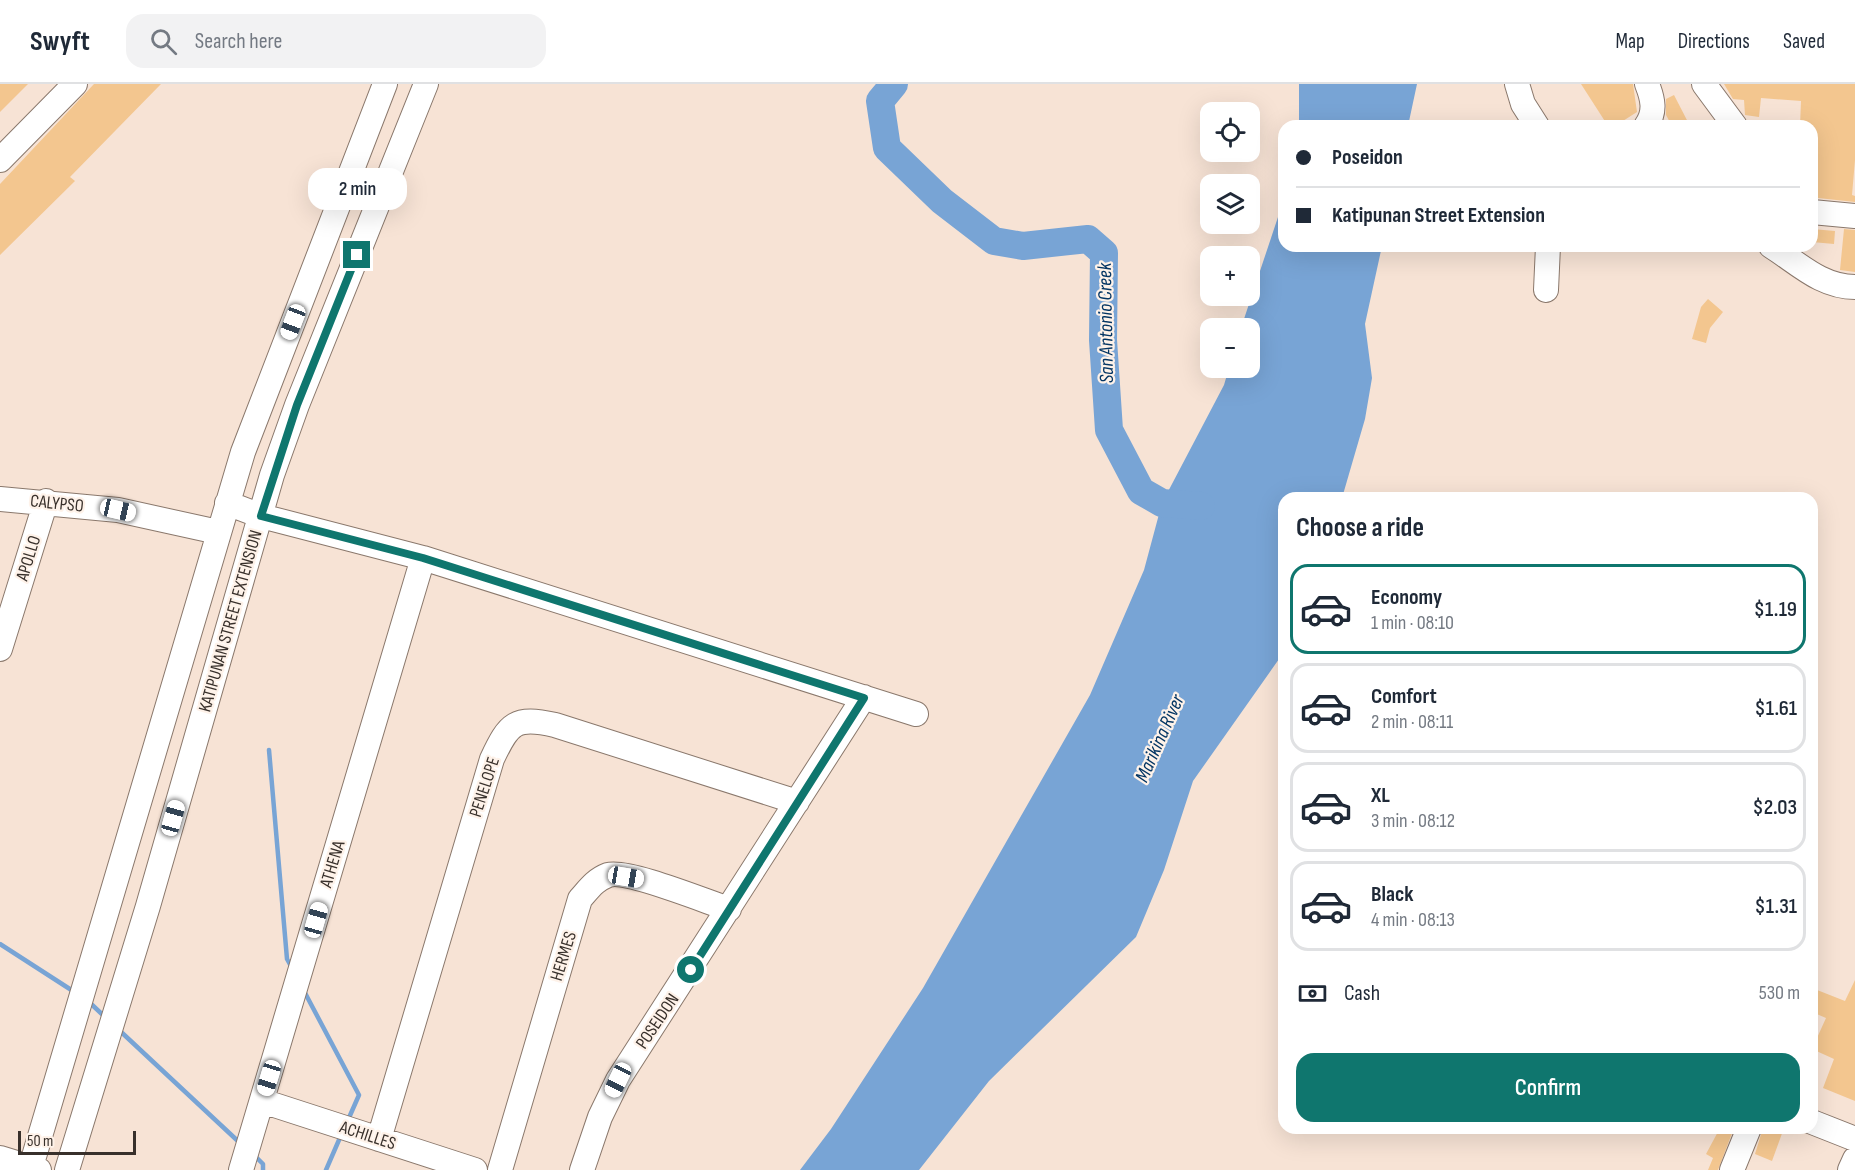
<!DOCTYPE html>
<meta charset="utf-8">
<style>
body{margin:0;font-family:"Sofia Sans Condensed",sans-serif;background:#f2f2f3;color:#1f2937;height:100vh;display:flex;flex-direction:column;font-size:22px;white-space:nowrap}
*{box-sizing:border-box;margin:0}
p{font-size:20px;color:#747a83}
.icon{flex:none;width:33px;height:33px;fill:none;stroke:currentColor;stroke-width:2;stroke-linecap:round;stroke-linejoin:round}
.map{position:relative;flex:1;overflow:hidden}
.sheet{position:absolute;left:1278px;top:408px;width:540px;height:642px;display:flex;flex-direction:column;background:#fff;border-radius:18px;box-shadow:0 6px 24px #0002}
.sheet>*{flex:none}
.hud{position:absolute;left:1278px;top:36px;width:540px;height:132px;border-radius:18px;box-shadow:0 6px 24px #0002;display:grid;align-content:center;height:132px;padding:0 18px;background:#fff}
.fabs{position:absolute;left:1200px;top:18px;display:grid;gap:12px}
.fabs a{display:grid;place-items:center;width:60px;height:60px;border-radius:12px;background:#fff;box-shadow:0 6px 24px #0002;font-size:30px}
.scale{position:absolute;left:18px;bottom:15px;width:118px;box-sizing:border-box;padding-left:6px;border:3px solid #38302b;border-top:0;font-size:16px;line-height:21px;white-space:nowrap;color:#38302b;-webkit-text-stroke:4px #fef2e9;paint-order:stroke}
.end{position:absolute;width:27px;height:27px;margin:-14px;border:8px solid #0f766e;background:#fff;box-shadow:0 0 0 3px #fff}
.from{border-radius:50%}
.bubble{position:absolute;height:42px;border-radius:18px;background:#fff;box-shadow:0 6px 24px #0002;font-size:20px;font-weight:600;line-height:42px;text-align:center}
.car{position:absolute;width:18px;height:36px;margin:-18px -9px;border-radius:8px;box-shadow:0 0 4px 2px #0007;background:linear-gradient(#fff 24%,#345 0 40%,#fff 0 76%,#345 0 86%,#fff 0)}
.hud b{display:flex;align-items:center;gap:21px;height:57px;font-size:22px}
.hud b+b{border-top:2px solid #e0e1e3}
.hud i{width:15px;height:15px;background:#1f2937}
ul{padding:0;list-style:none}
li{display:flex;align-items:center;gap:18px;height:90px;margin:0 12px 9px;padding:0 6px;border:3px solid #e0e1e3;border-radius:18px}
li div{flex:1}
li b{display:block;font-size:22px}
li em{font-style:normal;font-weight:600}
li.on{border-color:#0f766e}
li>.icon{width:54px;height:54px;stroke-width:1.5}
h2{padding:0 18px;font-size:27px;line-height:72px}
.pay{display:flex;align-items:center;gap:15px;height:66px;padding:0 18px;font-size:22px}
.pay p{margin-inline-start:auto}
.button{display:flex;gap:12px;margin-top:auto;padding:12px 18px}
.button a{flex:1;height:69px;border-radius:18px;background:#0f766e;color:#fff;font-size:24px;font-weight:600;line-height:69px;text-align:center}
header{display:flex;align-items:center;gap:36px;box-sizing:border-box;height:84px;padding:0 30px;background:#fff;border-bottom:2px solid #e0e1e3}
header strong{font-size:28px}
nav{display:flex;gap:33px;margin-inline-start:auto;font-size:21px}
.search{width:420px;height:54px;background:#f2f2f3;display:flex;align-items:center;gap:15px;box-sizing:border-box;padding:0 21px;border-radius:18px;color:#747a83;font-size:22px}
.map>svg:first-child{display:block}
.water{fill:#78a4d5}
.lines{fill:none;stroke-linecap:round;stroke-linejoin:round}
.stream{stroke:#78a4d5;stroke-width:4.5}
.river{stroke:#78a4d5;stroke-width:28}
.building{fill:#f3c68f}
.minor-casing{stroke:#8a786c;stroke-width:26}
.minor{stroke:#fff;stroke-width:24}
.route{stroke:#0f766e;stroke-width:8}
.labels{text-anchor:middle;stroke-width:4.5;stroke-linejoin:round;paint-order:stroke}
.street-label{font-size:18px;fill:#38302b;stroke:#fef2e9}
.water-label{font-size:20px;font-style:italic;fill:#043563;stroke:#fef2e9}
</style>
<header>
<strong>Swyft</strong>
<div class="search"><svg class="icon" aria-label="search" viewBox="0 0 24 24"><circle cx="10" cy="10" r="6"/><path d="M15 15l6 6"/></svg>Search here</div>
<nav><a>Map</a><a>Directions</a><a>Saved</a></nav>
</header>
<div class="map">
<svg width="1855" height="1086" viewBox="0 0 1855 1086">
<rect width="100%" height="100%" fill="#f7e3d5"/>
<path class="water" d="M1299 0H1417L1408 42H1299Z
M1284 115V162H1382L1365 240 1372 294 1365 335 1342 414H1284V568L1193 697 1164 786 1136 853 989 997 919 1086H800L831 1045 923 904 1090 611 1144 486 1162 419 1224 301 1229 284H1250V244H1241Z"/>
<g class="lines">
<path class="stream" d="M269 666 287 875 292 884
M0 860 76 909
M304 907 359 1011 348 1036
M88 917 106 934
M119 946 240 1059
M253 1070 263 1080V1086
M326 1086 342 1049"/>
<path class="river" d="M894 0 880 17 887 64 942 117 994 157 1023 162 1088 155 1104 169 1103 256 1109 346 1141 407 1162 419 1201 422"/>
</g>
<path class="building" d="M0 0H28L0 28Z
M94 0H161L70 93 75 97 0 171V100Z
M1581 0H1633L1637 28 1615 42H1608Z
M1724 0H1855V76L1852 111 1855 112V118L1818 114V112L1812 111V42H1800L1801 17 1761 14 1759 33 1745 31 1744 16 1733 15Z
M1674 11 1690 42H1672L1666 31V15Z
M1812 145 1835 147 1834 160 1812 158Z
M1844 145 1855 146V188L1840 186Z
M1708 215 1723 228 1710 244 1706 259 1692 255 1701 223Z
M1855 896V1017L1823 1004 1834 975 1812 965 1826 934 1812 928V904L1845 917Z
M1720 1044H1734L1718 1086H1708L1713 1074 1706 1070Z
M1763 1044H1784L1772 1077 1755 1070Z"/>
<g class="lines">
<g class="minor-casing">
<path id="minor" d="M1517 0 1523 20 1537 42
M1704 0 1735 42
M1646 42C1656 28 1653 15 1647 0
M0 76 75 0
M1812 128 1855 132
M1771 162C1798 179 1821 203 1855 203
M1546 206 1548 162
M0 415 118 426 218 448
M227 419 261 432 423 474 916 630
M0 565 46 417
M262 1017 475 1086
M1812 1038 1855 1055
M379 1055 492 675C509 639 515 632 555 641L797 718
M0 1074 39 1086
M30 1086 243 368 385 0
M67 1086 148 822 272 391 297 321 426 0
M241 1086 423 474
M500 1086 580 815C589 805 595 796 608 791 627 785 707 818 729 825
M582 1086 600 1033 618 996 864 613
M1732 1086 1749 1044
M1850 1086 1855 1075"/>
</g>
<use href="#minor" class="minor"/>
</g>
<g class="lines">
<path class="route" d="M357 171 297 321 261 432 423 474 864 614 691 886"/>
</g>
<g class="labels">
<g class="street-label">
<text transform="translate(57 419) rotate(6)" y="6">CALYPSO</text>
<text transform="translate(28 474) rotate(-73)" y="6">APOLLO</text>
<text transform="translate(230 537) rotate(-74)" y="6">KATIPUNAN STREET EXTENSION</text>
<text transform="translate(484 703) rotate(-72)" y="6">PENELOPE</text>
<text transform="translate(332 780) rotate(-73)" y="6">ATHENA</text>
<text transform="translate(563 872) rotate(-73)" y="6">HERMES</text>
<text transform="translate(657 937) rotate(-56)" y="6">POSEIDON</text>
<text transform="translate(368 1051) rotate(18)" y="6">ACHILLES</text>
</g>
<g class="water-label">
<text transform="translate(1105 239) rotate(-91)" y="7">San Antonio Creek</text>
<text transform="translate(1159 654) rotate(-66)" y="7">Marikina River</text>
</g>
</g>
</svg>
<div class="fabs">
<a><svg class="icon" aria-label="locate" viewBox="0 0 24 24"><circle cx="12" cy="12" r="6"/><path d="M12 2v4M12 18v4M2 12h4M18 12h4"/></svg></a>
<a><svg class="icon" aria-label="layers" viewBox="0 0 24 24"><path d="M12 4l9 5-9 5-9-5zM3 14l9 5 9-5"/></svg></a>
<a>+</a>
<a>−</a>
</div>
<div class="scale">50 m</div>
<i class="end from" style="left:691px;top:886px"></i>
<i class="end" style="left:357px;top:171px"></i>
<div class="bubble" style="left:308px;top:84px;width:99px">2 min</div>
<i class="car" style="left:293px;top:238px;rotate:201deg"></i>
<i class="car" style="left:118px;top:426px;rotate:103deg"></i>
<i class="car" style="left:173px;top:734px;rotate:16deg"></i>
<i class="car" style="left:626px;top:793px;rotate:100deg"></i>
<i class="car" style="left:316px;top:836px;rotate:16deg"></i>
<i class="car" style="left:269px;top:994px;rotate:197deg"></i>
<i class="car" style="left:618px;top:996px;rotate:206deg"></i>
<div class="hud">
<b><i class="from"></i>Poseidon</b>
<b><i></i>Katipunan Street Extension</b>
</div>
<section class="sheet">
<h2>Choose a ride</h2>
<ul>
<li class="on"><svg class="icon" aria-label="car" viewBox="0 0 24 24"><path d="M5 17H2v-5l4-1 3-4h7l3 4 3 1v5h-3M9 17h6M6 11h13"/><circle cx="7" cy="17" r="2"/><circle cx="17" cy="17" r="2"/></svg><div><b>Economy</b><p>1 min · 08:10</p></div><em>$1.19</em></li>
<li><svg class="icon" aria-label="car" viewBox="0 0 24 24"><path d="M5 17H2v-5l4-1 3-4h7l3 4 3 1v5h-3M9 17h6M6 11h13"/><circle cx="7" cy="17" r="2"/><circle cx="17" cy="17" r="2"/></svg><div><b>Comfort</b><p>2 min · 08:11</p></div><em>$1.61</em></li>
<li><svg class="icon" aria-label="car" viewBox="0 0 24 24"><path d="M5 17H2v-5l4-1 3-4h7l3 4 3 1v5h-3M9 17h6M6 11h13"/><circle cx="7" cy="17" r="2"/><circle cx="17" cy="17" r="2"/></svg><div><b>XL</b><p>3 min · 08:12</p></div><em>$2.03</em></li>
<li><svg class="icon" aria-label="car" viewBox="0 0 24 24"><path d="M5 17H2v-5l4-1 3-4h7l3 4 3 1v5h-3M9 17h6M6 11h13"/><circle cx="7" cy="17" r="2"/><circle cx="17" cy="17" r="2"/></svg><div><b>Black</b><p>4 min · 08:13</p></div><em>$1.31</em></li>
</ul>
<div class="pay"><svg class="icon" aria-label="cash" viewBox="0 0 24 24"><path d="M3 7h18v10H3z"/><circle cx="12" cy="12" r="2"/></svg>Cash<p>530 m</p></div>
<div class="button"><a>Confirm</a></div>
</section>
</div>
